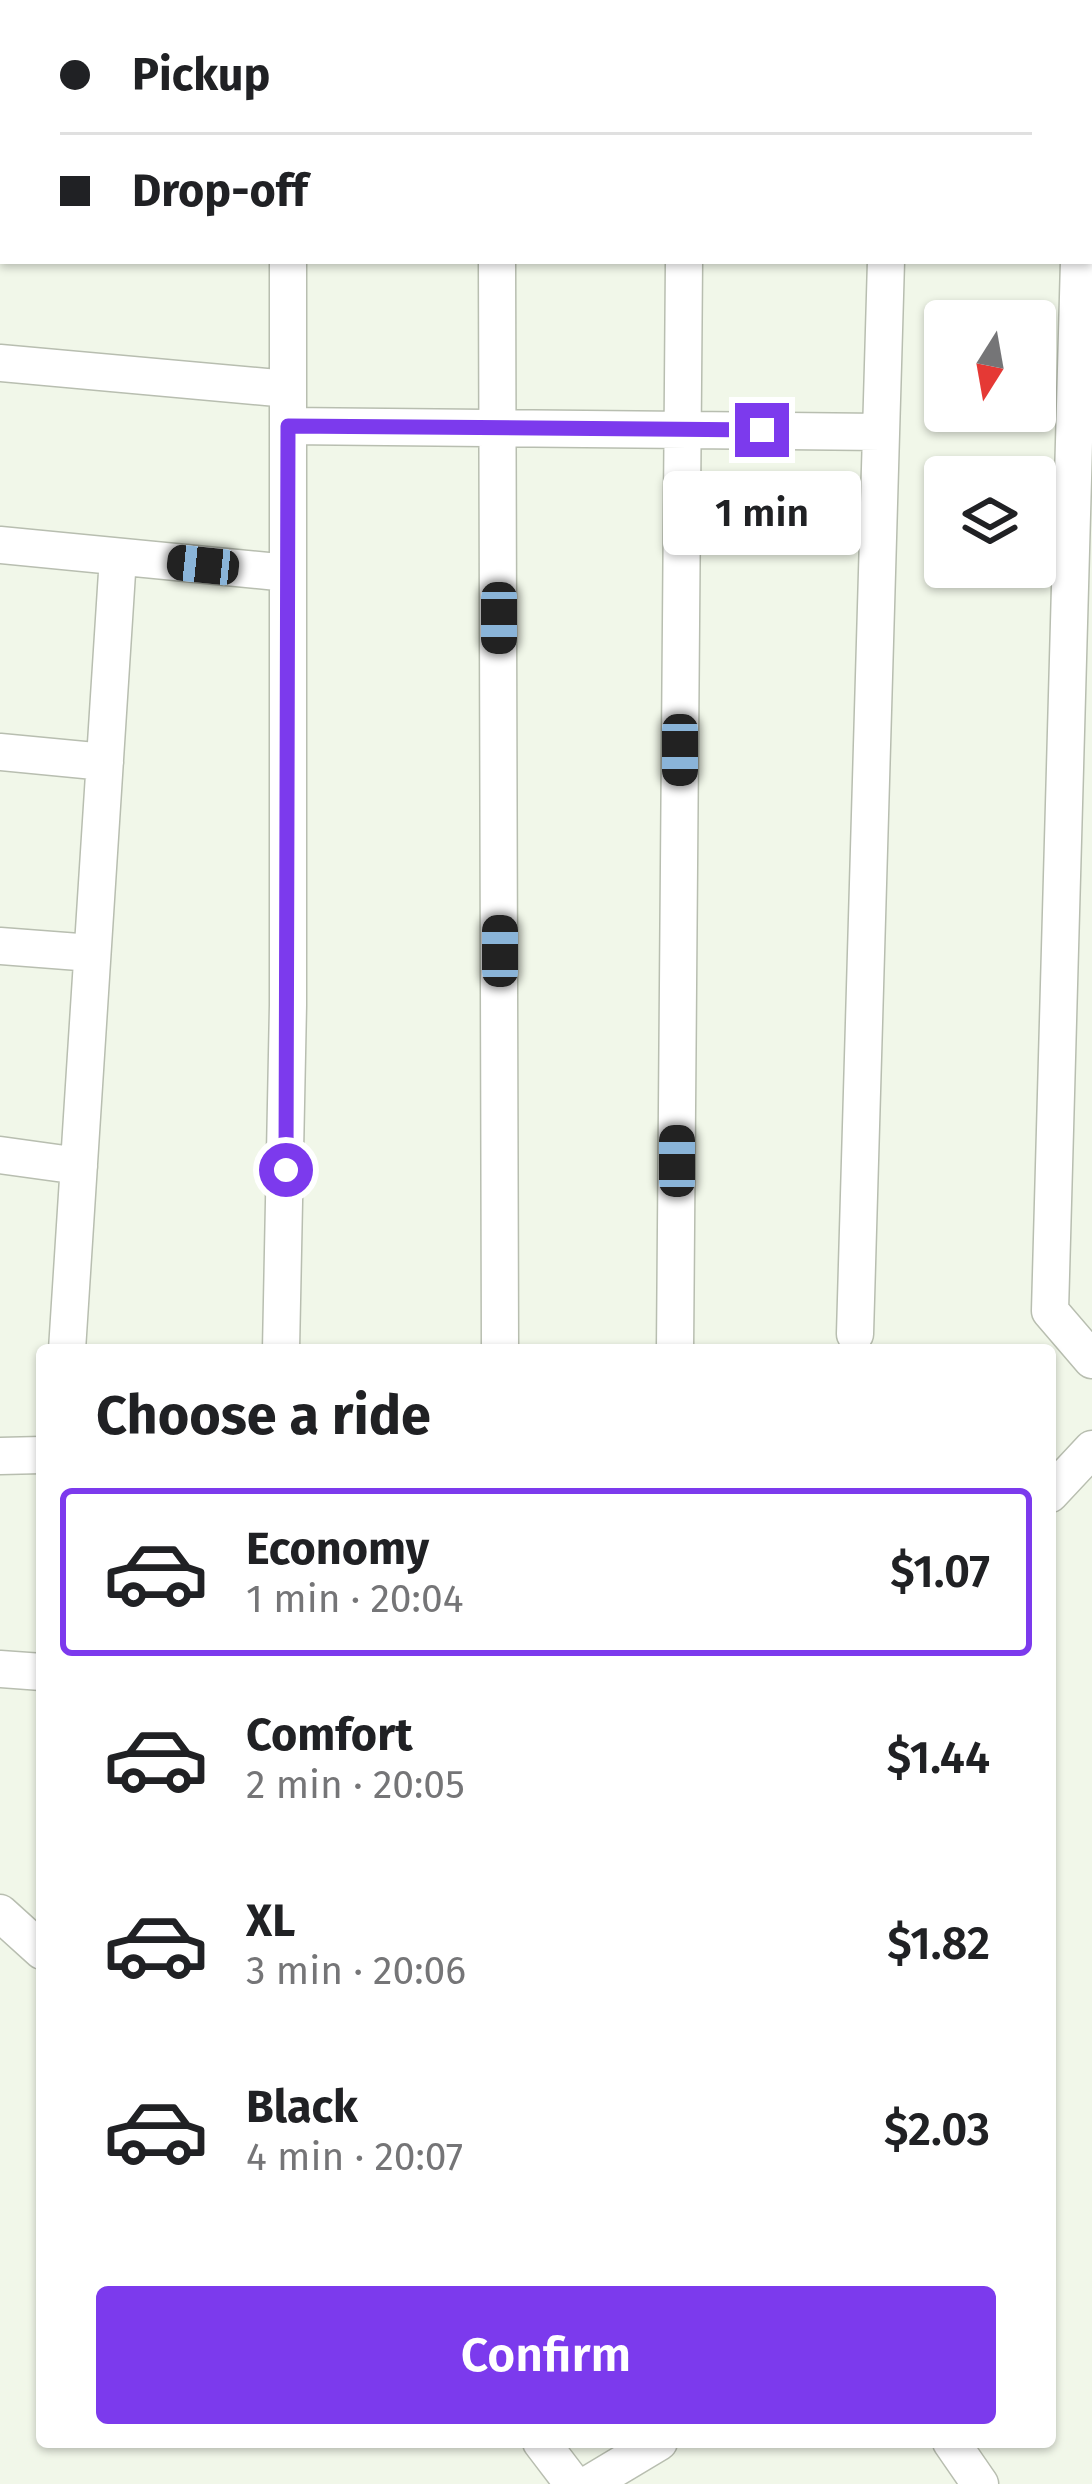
<!DOCTYPE html>
<meta charset="utf-8">
<style>
body{margin:0;font-family:"Fira Sans",sans-serif;background:#f2f2f2;color:#202124;height:100vh;display:flex;flex-direction:column;font-size:45px;white-space:nowrap}
*{box-sizing:border-box;margin:0}
p{font-size:39px;color:#757577}
.icon{flex:none;width:66px;height:66px;fill:none;stroke:currentColor;stroke-width:2;stroke-linecap:round;stroke-linejoin:round}
.map{position:relative;flex:1;overflow:hidden}
.side{position:absolute;left:36px;top:1344px;width:1020px;height:1104px;display:flex;flex-direction:column;background:#fff;border-radius:12px;box-shadow:0 3px 9px #0004}
.side>*{flex:none}
.banner{position:absolute;left:0px;top:0px;width:1092px;height:264px;box-shadow:0 3px 9px #0004;display:grid;align-content:center;height:264px;padding:0 60px;background:#fff}
.needle{width:78px;rotate:191deg}
.controls{position:absolute;left:924px;top:300px;display:grid;gap:24px}
.controls a{display:grid;place-items:center;width:132px;height:132px;border-radius:12px;background:#fff;box-shadow:0 3px 9px #0004;font-size:60px}
.end{position:absolute;width:54px;height:54px;margin:-27px;border:15px solid #7c3aed;background:#fff;box-shadow:0 0 0 6px #fff}
.from{border-radius:50%}
.bubble{position:absolute;height:84px;border-radius:12px;background:#fff;box-shadow:0 3px 9px #0004;font-size:39px;font-weight:600;line-height:84px;text-align:center}
.car{position:absolute;width:36px;height:72px;margin:-36px -18px;border-radius:15px;box-shadow:0 0 9px 3px #0007;background:linear-gradient(#222 24%,#8ab4d8 0 40%,#222 0 76%,#8ab4d8 0 86%,#222 0)}
.banner b{display:flex;align-items:center;gap:42px;height:114px;font-size:45px}
.banner b+b{border-top:3px solid #e0e0e0}
.banner i{width:30px;height:30px;background:#202124}
ul{padding:0;list-style:none}
li{display:flex;align-items:center;gap:36px;height:168px;margin:0 24px 18px;padding:0 36px;border:6px solid transparent;border-radius:12px}
li div{flex:1}
li b{display:block;font-size:45px}
li em{font-style:normal;font-weight:600}
li.on{border-color:#7c3aed}
li>.icon{width:108px;height:108px;stroke-width:1.5}
h2{padding:0 60px;font-size:54px;line-height:144px}
.action{display:flex;gap:24px;margin-top:auto;padding:24px 60px}
.action a{flex:1;height:138px;border-radius:12px;background:#7c3aed;color:#fff;font-size:48px;font-weight:600;line-height:138px;text-align:center}
.map>svg:first-child{display:block}
.lines{fill:none;stroke-linecap:round;stroke-linejoin:round}
.minor-casing{stroke:#b8beb0;stroke-width:39}
.minor{stroke:#fff;stroke-width:36}
.route{stroke:#7c3aed;stroke-width:15}
</style>
<div class="map">
<svg width="1092" height="2484" viewBox="0 0 1092 2484">
<rect width="100%" height="100%" fill="#f1f7e9"/>
<g class="lines">
<g class="minor-casing">
<path id="minor" d="M46 0 79 3
M496 0V3
M290 3 291 0
M686 3V0
M893 3 894 0
M1081 3V0
M0 171H3
M497 261 500 1350
M1079 261 1050 1311 1092 1360
M0 363 288 389
M288 426 881 432
M0 545 288 573
M0 752 105 762
M0 946 92 953
M0 1155 79 1166
M855 1334 886 261
M67 1350 118 557
M281 1350 288 1005V261
M675 1350 684 261
M0 1456 42 1455
M1050 1494 1092 1449
M0 1669 42 1672
M0 1913 42 1951
M541 2442 573 2484
M951 2442 980 2484
M589 2484 659 2442"/>
</g>
<use href="#minor" class="minor"/>
</g>
<g class="lines">
<path class="route" d="M286 1170 288 426 762 430"/>
</g>
</svg>
<div class="controls">
<a><svg class="needle" viewBox="-14 -14 28 28"><path d="M0-13l5 13h-10z" fill="#e53935"/><path d="M0 13l5-13h-10z" fill="#757577"/></svg></a>
<a><svg class="icon" aria-label="layers" viewBox="0 0 24 24"><path d="M12 4l9 5-9 5-9-5zM3 14l9 5 9-5"/></svg></a>
</div>
<i class="end from" style="left:286px;top:1170px"></i>
<i class="end" style="left:762px;top:430px"></i>
<div class="bubble" style="left:663px;top:471px;width:198px">1 min</div>
<i class="car" style="left:203px;top:565px;rotate:276deg"></i>
<i class="car" style="left:499px;top:618px;rotate:180deg"></i>
<i class="car" style="left:680px;top:750px;rotate:180deg"></i>
<i class="car" style="left:500px;top:951px;rotate:0deg"></i>
<i class="car" style="left:677px;top:1161px;rotate:0deg"></i>
<div class="banner">
<b><i class="from"></i>Pickup</b>
<b><i></i>Drop-off</b>
</div>
<section class="side">
<h2>Choose a ride</h2>
<ul>
<li class="on"><svg class="icon" aria-label="car" viewBox="0 0 24 24"><path d="M5 17H2v-5l4-1 3-4h7l3 4 3 1v5h-3M9 17h6M6 11h13"/><circle cx="7" cy="17" r="2"/><circle cx="17" cy="17" r="2"/></svg><div><b>Economy</b><p>1 min · 20:04</p></div><em>$1.07</em></li>
<li><svg class="icon" aria-label="car" viewBox="0 0 24 24"><path d="M5 17H2v-5l4-1 3-4h7l3 4 3 1v5h-3M9 17h6M6 11h13"/><circle cx="7" cy="17" r="2"/><circle cx="17" cy="17" r="2"/></svg><div><b>Comfort</b><p>2 min · 20:05</p></div><em>$1.44</em></li>
<li><svg class="icon" aria-label="car" viewBox="0 0 24 24"><path d="M5 17H2v-5l4-1 3-4h7l3 4 3 1v5h-3M9 17h6M6 11h13"/><circle cx="7" cy="17" r="2"/><circle cx="17" cy="17" r="2"/></svg><div><b>XL</b><p>3 min · 20:06</p></div><em>$1.82</em></li>
<li><svg class="icon" aria-label="car" viewBox="0 0 24 24"><path d="M5 17H2v-5l4-1 3-4h7l3 4 3 1v5h-3M9 17h6M6 11h13"/><circle cx="7" cy="17" r="2"/><circle cx="17" cy="17" r="2"/></svg><div><b>Black</b><p>4 min · 20:07</p></div><em>$2.03</em></li>
</ul>
<div class="action"><a>Confirm</a></div>
</section>
</div>
